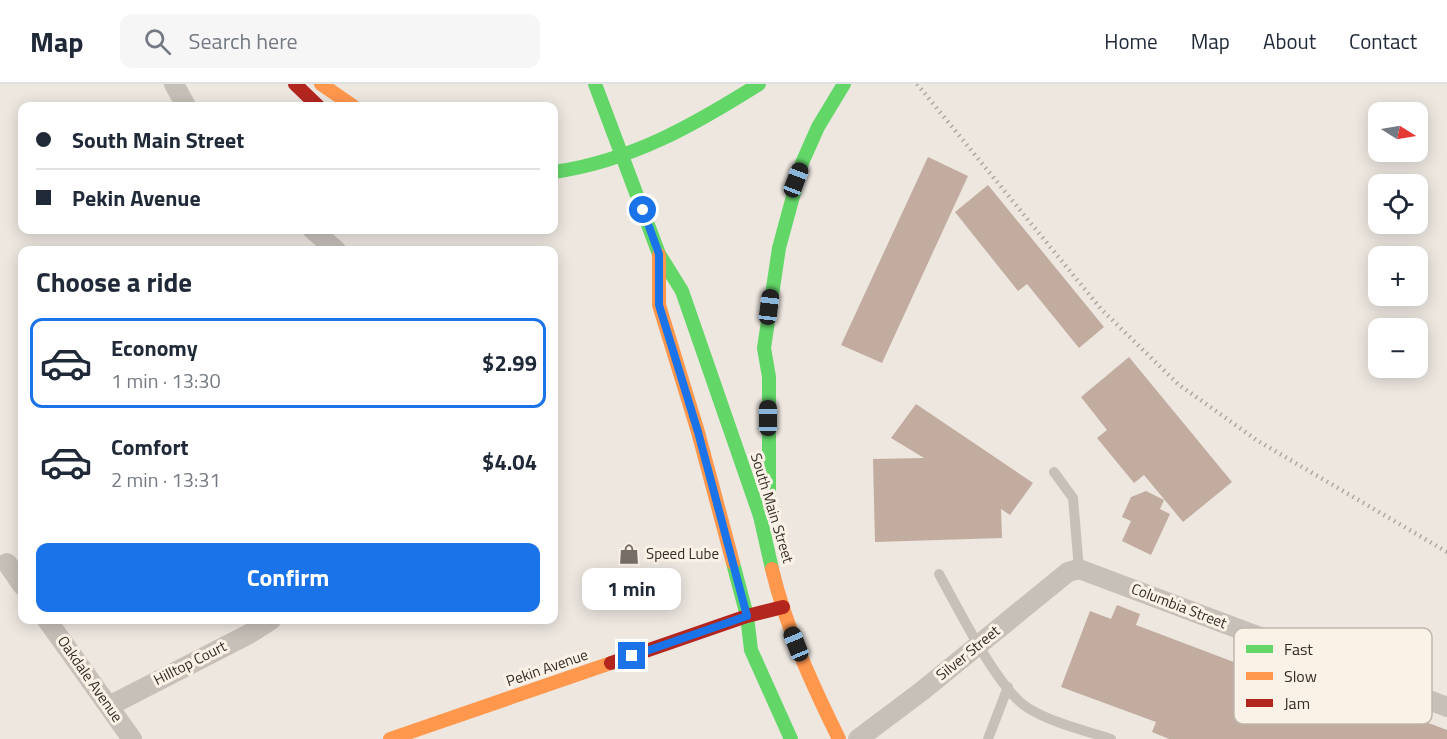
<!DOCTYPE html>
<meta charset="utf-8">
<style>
body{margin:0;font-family:"Titillium Web",sans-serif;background:#f6f6f7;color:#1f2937;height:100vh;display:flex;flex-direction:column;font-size:22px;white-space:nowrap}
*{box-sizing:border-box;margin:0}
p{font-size:20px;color:#747a83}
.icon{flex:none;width:33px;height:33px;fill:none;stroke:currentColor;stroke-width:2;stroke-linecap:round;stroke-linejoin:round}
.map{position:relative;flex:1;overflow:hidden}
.sheet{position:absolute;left:18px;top:162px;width:540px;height:378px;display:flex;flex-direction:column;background:#fff;border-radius:12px;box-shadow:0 3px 15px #0003}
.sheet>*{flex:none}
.guide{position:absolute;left:18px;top:18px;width:540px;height:132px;border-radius:12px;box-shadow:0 3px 15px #0003;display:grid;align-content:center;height:132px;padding:0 18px;background:#fff}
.needle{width:39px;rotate:101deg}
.buttons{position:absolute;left:1368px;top:18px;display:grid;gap:12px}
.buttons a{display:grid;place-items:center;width:60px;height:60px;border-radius:12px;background:#fff;box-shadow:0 3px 15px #0003;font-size:30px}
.end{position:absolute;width:27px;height:27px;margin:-14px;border:8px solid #1a73e8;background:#fff;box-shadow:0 0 0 3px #fff}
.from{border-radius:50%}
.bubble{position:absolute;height:42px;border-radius:12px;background:#fff;box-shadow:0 3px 15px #0003;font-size:20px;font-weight:700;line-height:42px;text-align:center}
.car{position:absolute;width:18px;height:36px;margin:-18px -9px;border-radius:8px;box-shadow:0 0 4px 2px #0007;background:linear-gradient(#222 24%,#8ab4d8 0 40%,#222 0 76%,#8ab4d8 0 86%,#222 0)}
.guide b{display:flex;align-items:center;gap:21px;height:57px;font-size:22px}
.guide b+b{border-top:2px solid #e0e1e3}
.guide i{width:15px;height:15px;background:#1f2937}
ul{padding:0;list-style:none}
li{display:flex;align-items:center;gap:18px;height:90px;margin:0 12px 9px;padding:0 6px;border:3px solid transparent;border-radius:12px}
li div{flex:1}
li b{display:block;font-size:22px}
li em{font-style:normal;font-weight:700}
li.current{border-color:#1a73e8}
li>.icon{width:54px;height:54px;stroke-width:1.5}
h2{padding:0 18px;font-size:27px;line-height:72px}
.action{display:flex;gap:12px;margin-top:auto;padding:12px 18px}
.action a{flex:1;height:69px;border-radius:12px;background:#1a73e8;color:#fff;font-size:24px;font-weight:700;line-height:69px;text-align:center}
header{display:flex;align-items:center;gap:36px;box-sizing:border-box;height:84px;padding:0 30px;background:#fff;border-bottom:2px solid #e0e1e3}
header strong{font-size:28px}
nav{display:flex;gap:33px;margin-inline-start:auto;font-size:21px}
.search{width:420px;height:54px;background:#f6f6f7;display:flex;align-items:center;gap:15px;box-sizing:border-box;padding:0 21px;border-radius:12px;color:#747a83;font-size:22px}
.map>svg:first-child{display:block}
.building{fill:#c2aca0}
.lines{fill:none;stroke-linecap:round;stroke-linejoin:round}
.lane{stroke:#c6c0b9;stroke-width:10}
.street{stroke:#c6c0b9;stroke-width:20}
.fast{stroke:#63d668;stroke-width:14}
.slow{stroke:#ff974d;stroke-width:14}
.jam{stroke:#b3261e;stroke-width:14}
.rail{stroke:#aea8a3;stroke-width:4.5;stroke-dasharray:1.5 4.5;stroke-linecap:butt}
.route{stroke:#1a73e8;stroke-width:8}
.labels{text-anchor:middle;stroke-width:6;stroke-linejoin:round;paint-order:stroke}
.street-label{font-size:15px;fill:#372d27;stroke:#faf2e7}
.poi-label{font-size:15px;fill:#372d27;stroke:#faf2e7;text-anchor:start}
.key{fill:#faf2e7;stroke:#c0b7ad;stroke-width:1.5}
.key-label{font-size:16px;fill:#372d27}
</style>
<header>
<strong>Map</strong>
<div class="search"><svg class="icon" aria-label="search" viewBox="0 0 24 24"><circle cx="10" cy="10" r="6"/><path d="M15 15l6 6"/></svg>Search here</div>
<nav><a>Home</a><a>Map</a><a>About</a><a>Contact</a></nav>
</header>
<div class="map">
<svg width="1447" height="655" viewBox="0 0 1447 655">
<rect width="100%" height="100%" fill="#ede7e0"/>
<path class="building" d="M928 73 968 92 882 279 841 261Z
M988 101 1104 243 1079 264 1027 200 1018 207 955 128Z
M1129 273 1232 398 1183 438 1144 391 1134 399 1097 354 1107 346 1081 313Z
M916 320 1033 399 1010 431 1001 425 1002 454 875 458 873 375 924 374 891 354Z
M1146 407 1164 416 1160 425 1170 430 1151 471 1122 457 1131 437 1122 433 1131 413Z
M1117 521 1140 530 1136 541 1308 606 1312 595 1447 646V655H1169L1152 648 1156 638 1061 603 1090 527 1111 535Z"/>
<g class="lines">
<path class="lane" d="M1054 388 1073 414 1079 485
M939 490C957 522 998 606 1028 624 1052 639 1084 646 1111 655
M988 655 1008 603"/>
<path class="street" d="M174 0 186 22
M313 146 336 166
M7 479 22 501
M47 536 132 655
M109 622 249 550 271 536
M858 655 922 607 1068 488 1079 485 1447 623"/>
<path class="fast" d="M595 0 659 170 682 207 760 432 772 485
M554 88C631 77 694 41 759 0
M769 430V293L764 264 779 164 802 79 818 43 844 0
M733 479 747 532 751 566 791 655"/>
<path class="slow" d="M321 0 353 22
M659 171V221L698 348 733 479
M772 485C786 544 812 600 839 655
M390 655 611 579"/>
<path class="jam" d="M295 0 318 22
M611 579 747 532 783 523"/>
<path class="rail" d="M917 0 1101 225 1178 300 1258 357 1447 468"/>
</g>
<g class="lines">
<path class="route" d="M632 572 747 532 698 348 659 221V170L643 126"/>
</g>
<defs>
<g id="shop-bare" transform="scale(1.62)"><path d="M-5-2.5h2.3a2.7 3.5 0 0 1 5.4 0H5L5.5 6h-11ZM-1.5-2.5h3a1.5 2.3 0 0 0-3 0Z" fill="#776e68" stroke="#faf2e7" stroke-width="2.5" paint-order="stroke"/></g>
</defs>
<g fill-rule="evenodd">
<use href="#shop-bare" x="629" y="470"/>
</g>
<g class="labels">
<g class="street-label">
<text transform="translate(772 424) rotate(73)" y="5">South Main Street</text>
<text transform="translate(1179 522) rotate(21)" y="5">Columbia Street</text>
<text transform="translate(968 569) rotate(-39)" y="5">Silver Street</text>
<text transform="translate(190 579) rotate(-27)" y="5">Hilltop Court</text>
<text transform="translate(547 584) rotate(-19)" y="5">Pekin Avenue</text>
<text transform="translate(90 595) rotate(55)" y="5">Oakdale Avenue</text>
</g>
<g class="poi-label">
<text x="646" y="475">Speed Lube</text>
</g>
</g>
<rect x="1234" y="544" width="198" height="96" rx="9" class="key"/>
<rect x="1246" y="561" width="27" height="8" fill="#63d668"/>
<rect x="1246" y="588" width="27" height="8" fill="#ff974d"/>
<rect x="1246" y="615" width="27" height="8" fill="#b3261e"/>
<g class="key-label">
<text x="1284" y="571">Fast</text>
<text x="1284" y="598">Slow</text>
<text x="1284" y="625">Jam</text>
</g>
</svg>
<div class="buttons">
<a><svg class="needle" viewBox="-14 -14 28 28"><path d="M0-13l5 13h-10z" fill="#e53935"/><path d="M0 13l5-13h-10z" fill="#747a83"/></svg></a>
<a><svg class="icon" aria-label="locate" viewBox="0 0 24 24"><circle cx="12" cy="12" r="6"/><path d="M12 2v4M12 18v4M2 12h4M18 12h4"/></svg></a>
<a>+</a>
<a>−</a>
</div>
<i class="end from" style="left:643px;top:126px"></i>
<i class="end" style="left:632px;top:572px"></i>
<div class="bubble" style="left:582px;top:484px;width:99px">1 min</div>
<i class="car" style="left:796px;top:96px;rotate:21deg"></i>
<i class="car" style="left:769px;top:223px;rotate:7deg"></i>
<i class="car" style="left:768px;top:334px;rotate:0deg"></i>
<i class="car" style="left:796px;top:560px;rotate:338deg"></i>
<div class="guide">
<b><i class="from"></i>South Main Street</b>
<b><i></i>Pekin Avenue</b>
</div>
<section class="sheet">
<h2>Choose a ride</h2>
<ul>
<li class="current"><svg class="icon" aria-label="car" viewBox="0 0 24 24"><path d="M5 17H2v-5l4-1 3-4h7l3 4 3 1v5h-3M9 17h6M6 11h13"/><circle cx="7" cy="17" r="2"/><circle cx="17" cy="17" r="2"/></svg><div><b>Economy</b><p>1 min · 13:30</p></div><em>$2.99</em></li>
<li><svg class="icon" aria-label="car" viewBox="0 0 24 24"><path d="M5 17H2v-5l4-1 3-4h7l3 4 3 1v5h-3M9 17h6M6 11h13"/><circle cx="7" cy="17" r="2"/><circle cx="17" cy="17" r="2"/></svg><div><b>Comfort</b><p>2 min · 13:31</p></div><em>$4.04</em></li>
</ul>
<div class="action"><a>Confirm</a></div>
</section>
</div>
